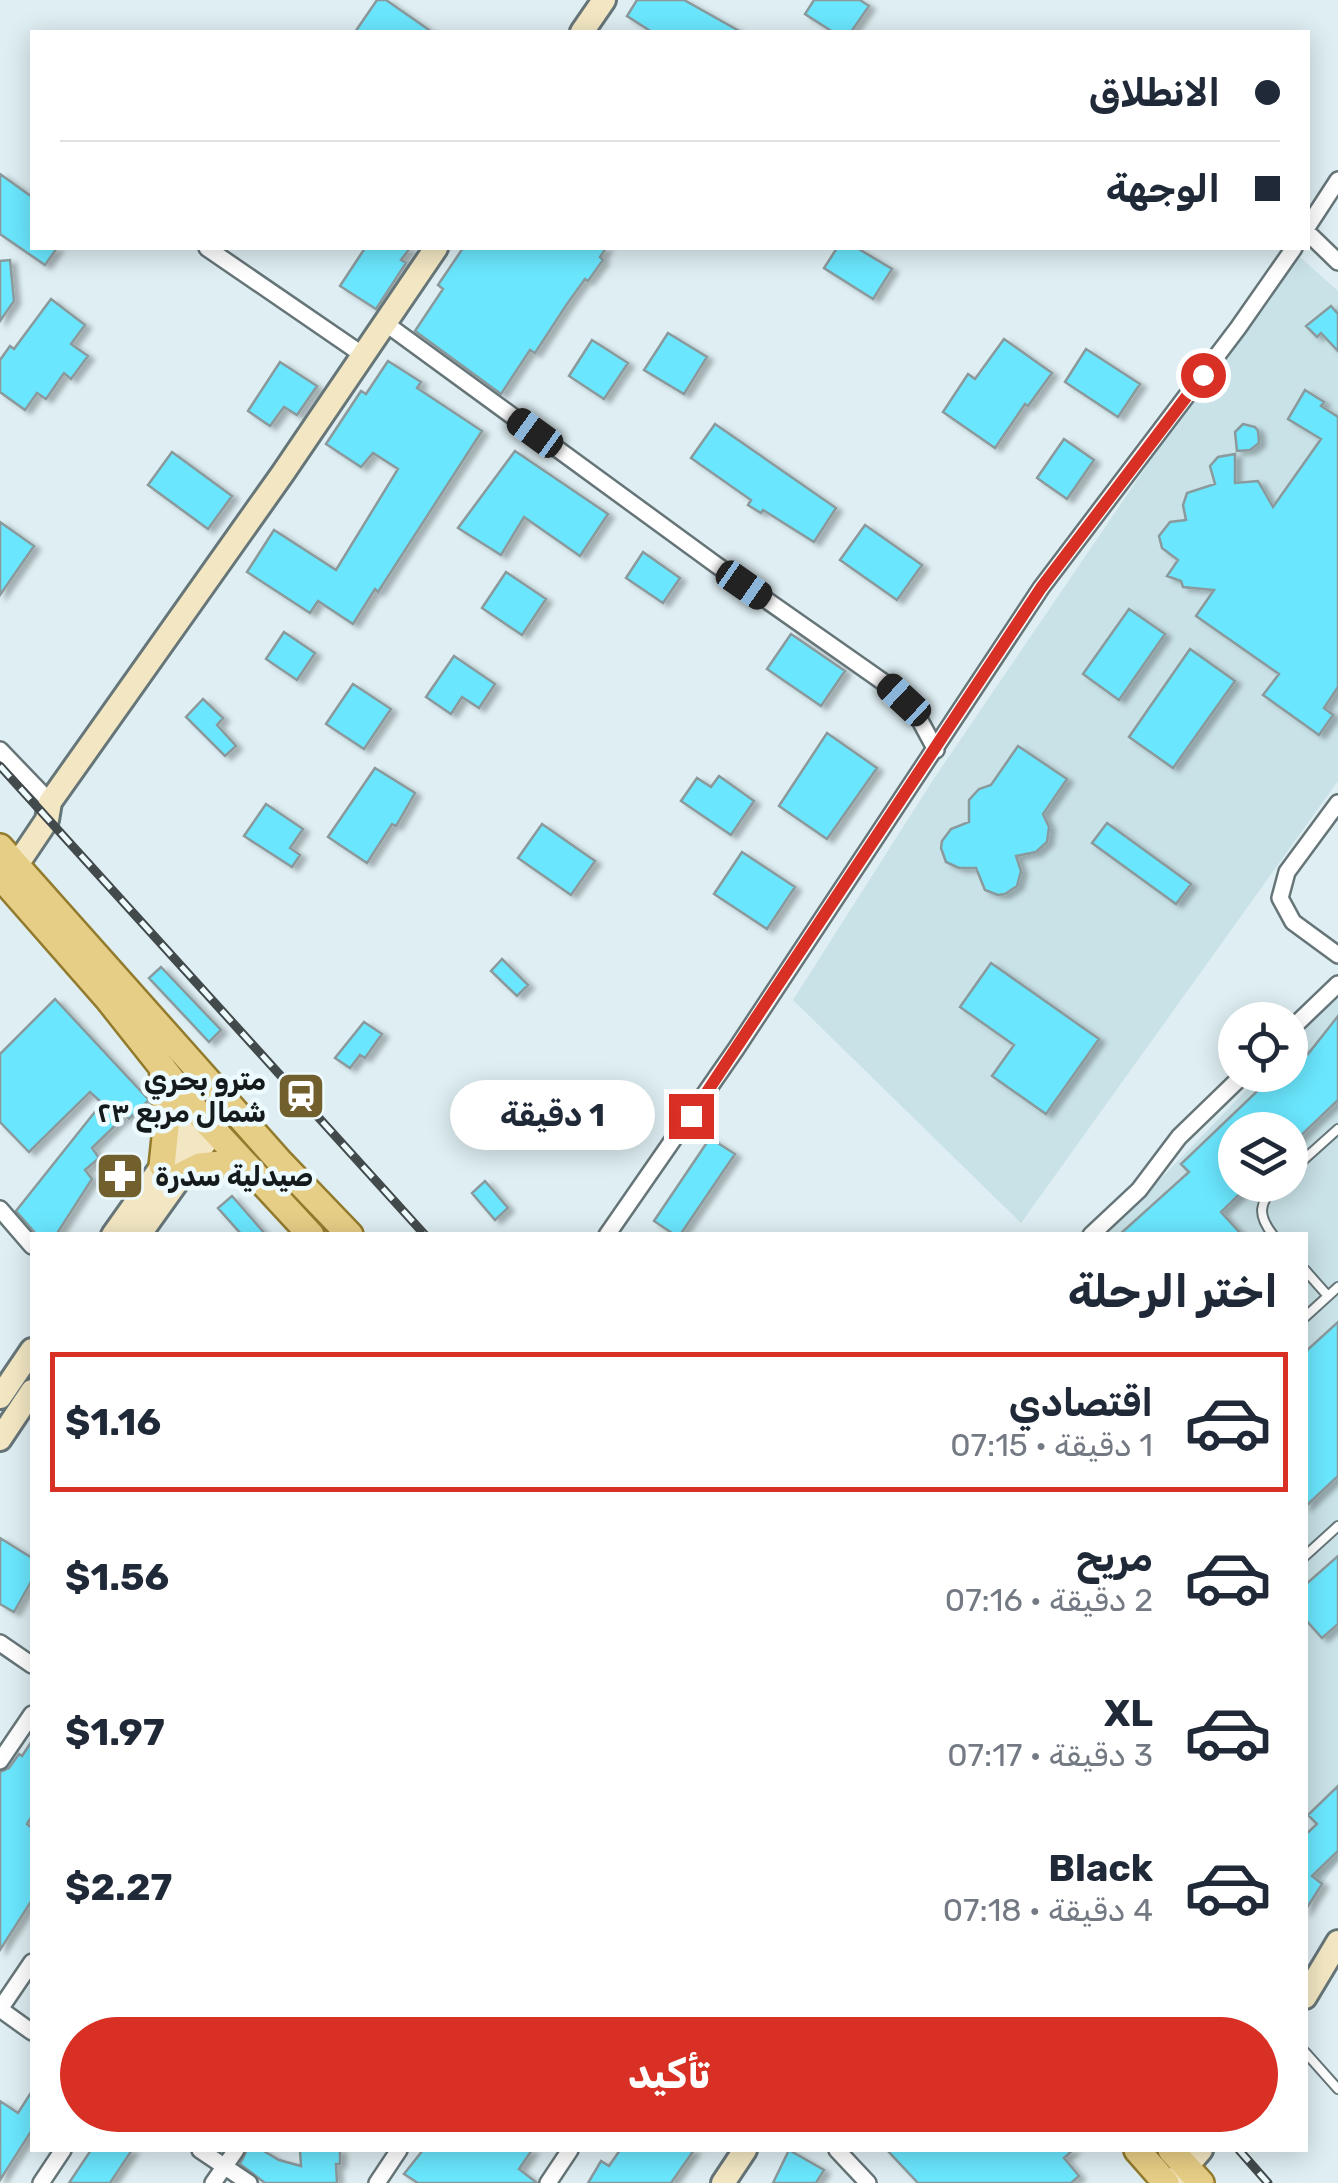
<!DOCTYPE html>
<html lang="ar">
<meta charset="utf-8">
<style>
body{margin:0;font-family:Rubik,"Noto Naskh Arabic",sans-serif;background:#f6f6f7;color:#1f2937;direction:rtl;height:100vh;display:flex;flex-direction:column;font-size:38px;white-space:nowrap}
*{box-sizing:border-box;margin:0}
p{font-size:32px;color:#747a83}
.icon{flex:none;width:55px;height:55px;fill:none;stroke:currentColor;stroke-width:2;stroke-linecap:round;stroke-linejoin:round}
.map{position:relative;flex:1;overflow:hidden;direction:ltr}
.side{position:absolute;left:30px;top:1232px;width:1278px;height:920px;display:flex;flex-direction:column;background:#fff;border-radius:0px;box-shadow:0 5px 25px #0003;direction:rtl}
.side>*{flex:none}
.banner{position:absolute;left:30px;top:30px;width:1280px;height:220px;border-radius:0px;box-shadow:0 5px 25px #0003;direction:rtl;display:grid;align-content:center;height:220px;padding:0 30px;background:#fff}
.buttons{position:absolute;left:1218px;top:1002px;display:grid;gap:20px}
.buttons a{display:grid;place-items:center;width:90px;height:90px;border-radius:50%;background:#fff;box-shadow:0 5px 25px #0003;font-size:50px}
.end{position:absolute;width:45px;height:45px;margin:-22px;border:12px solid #d93025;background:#fff;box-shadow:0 0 0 5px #fff}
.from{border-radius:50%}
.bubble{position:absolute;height:70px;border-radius:35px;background:#fff;box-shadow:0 5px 25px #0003;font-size:32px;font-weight:700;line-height:70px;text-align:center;direction:rtl}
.car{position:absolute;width:30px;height:60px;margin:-30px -15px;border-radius:12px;box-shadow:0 0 8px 2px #0007;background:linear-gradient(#222 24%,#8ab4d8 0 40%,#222 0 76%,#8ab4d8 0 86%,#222 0)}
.banner b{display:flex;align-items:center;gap:35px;height:95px;font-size:38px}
.banner b+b{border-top:2px solid #e0e1e3}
.banner i{width:25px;height:25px;background:#1f2937}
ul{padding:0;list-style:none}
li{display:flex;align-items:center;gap:30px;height:140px;margin:0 20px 15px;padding:0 10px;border:5px solid transparent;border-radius:0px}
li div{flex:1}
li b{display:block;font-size:38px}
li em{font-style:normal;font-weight:700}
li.on{border-color:#d93025}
li>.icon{width:90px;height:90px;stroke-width:1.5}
h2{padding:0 30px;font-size:45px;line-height:120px}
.primary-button{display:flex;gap:20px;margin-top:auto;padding:20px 30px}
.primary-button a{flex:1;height:115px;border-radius:60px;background:#d93025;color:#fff;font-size:40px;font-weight:700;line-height:115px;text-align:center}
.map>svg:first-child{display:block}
.built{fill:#c9e2e7;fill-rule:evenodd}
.building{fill:#6be7fe;stroke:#8a999c;stroke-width:2.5;filter:url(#shadow)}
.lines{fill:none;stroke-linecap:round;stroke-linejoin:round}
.lane-casing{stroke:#667578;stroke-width:12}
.street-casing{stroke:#667578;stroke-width:20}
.secondary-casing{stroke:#667578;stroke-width:28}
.primary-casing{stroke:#937b2d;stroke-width:30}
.lane{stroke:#fff;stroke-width:8}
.street{stroke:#fff;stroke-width:15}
.secondary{stroke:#f3e7c3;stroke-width:22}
.primary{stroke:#e7ce86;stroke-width:25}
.rail-casing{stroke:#424a4c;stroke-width:9}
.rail{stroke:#eefbfe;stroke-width:5;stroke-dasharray:15;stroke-linecap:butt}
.route{stroke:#d93025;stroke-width:12}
.labels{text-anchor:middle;stroke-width:9;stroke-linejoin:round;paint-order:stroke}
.poi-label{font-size:28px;font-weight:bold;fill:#151b1c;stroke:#eefbfe;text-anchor:end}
</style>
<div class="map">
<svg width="1338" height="2183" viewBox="0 0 1338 2183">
<defs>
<filter id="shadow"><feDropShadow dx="6" dy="3.5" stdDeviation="2.5" flood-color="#0004"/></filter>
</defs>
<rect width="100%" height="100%" fill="#deeef2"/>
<path class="built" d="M1293 251 1338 291V781L1021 1223 793 1000 933 780Z
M1338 995V1861L1305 1911V1235H1106L1261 1075H1290V1045ZM1235 1130H1290V1185H1235Z"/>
<path class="building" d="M377 0H386L432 32H355Z
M637 0H684L741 32H652L627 16Z
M814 0H860L869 6 851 32H833L805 14Z
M0 174 32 197V248H57L45 265 0 234Z
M365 248H410L401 260 406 263 376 309 340 286Z
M463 248H606L600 257 603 260 588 281 585 279 567 304 535 353 530 350 501 394 415 331 443 289 438 285Z
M837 248H857L892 269 873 299 824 268Z
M10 260 14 301 0 321V261Z
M51 299 85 325 71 344 88 356 71 379 64 373 46 399 37 393 25 410 0 392V360L10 346 14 349Z
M1331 306 1338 314V351L1321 333 1317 337 1306 326Z
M668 333 707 357 684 394 644 370Z
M1004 339 1052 373 1028 406 1025 404 995 448 943 412 968 374 975 379Z
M592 340 628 363 604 399 569 376Z
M1086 349 1140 384 1118 417 1065 382Z
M388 361 421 382 417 388 482 431 378 592 375 589 353 624 318 601 310 613 247 572 274 530 336 570 398 469 373 453 361 467 326 444 361 391 366 394Z
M280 362 317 386 297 415 284 407 270 426 248 411Z
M1305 390 1324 402 1321 406 1338 417V687L1324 708 1333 715 1319 735 1263 695 1279 674 1196 616 1214 590 1183 587 1181 581 1167 576 1178 560 1162 548 1159 536 1170 522 1186 520 1183 505 1187 493 1215 484 1210 466 1218 457 1235 454V483L1258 481 1273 507 1321 439 1288 419Z
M715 424 836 508 814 542 763 510 761 513 748 505 751 500 691 458Z
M1243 424 1255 427 1258 431 1259 443 1250 450 1237 451 1235 432Z
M1064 439 1094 460 1067 499 1037 478Z
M515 451 608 514 580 556 524 517 501 555 458 528Z
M172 452 232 496 208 529 148 485Z
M0 522 34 546 0 595Z
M865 525 922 565 897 600 840 560Z
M643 552 680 578 663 603 626 578Z
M506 572 546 599 522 635 482 608Z
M1129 609 1165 634 1119 700 1083 674Z
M284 632 315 653 297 680 266 659Z
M791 634 845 671 821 706 767 669Z
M1190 649 1235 681 1173 768 1129 737Z
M454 656 495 684 479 708 462 697 451 714 426 697Z
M353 684 391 709 364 749 326 724Z
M203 699 223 718 217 725 236 746 225 756 186 717Z
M827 733 877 768 827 839 779 806Z
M1018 746 1067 779 1043 814 1049 827 1047 842 1036 852 1016 856 1021 871 1017 886 1005 894 998 895 985 890 976 868H959L946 862 941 848 942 841 951 829 969 822V800L979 789 991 785Z
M375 768 415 793 396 826 392 824 367 863 328 837Z
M719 776 754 801 731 835 681 801 697 778 711 787Z
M266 804 303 829 290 848 300 855 292 867 244 836Z
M1107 823 1191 884 1176 904 1092 843Z
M542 824 595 861 571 895 518 858Z
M742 852 795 887 767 929 714 894Z
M502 959 528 985 517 996 491 971Z
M991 963 1099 1039 1046 1114 992 1076 1014 1045 960 1007Z
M161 967 221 1030 209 1042 149 978Z
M55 999 149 1100 129 1119 126 1115 92 1148 99 1158 85 1170 92 1179 56 1235H37L16 1211 102 1103 90 1092 29 1152 0 1122V1054Z
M1338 1016V1100L1290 1146V1130H1235V1185H1249L1221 1212 1242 1235H1119L1189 1172 1181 1164 1274 1075H1290V1059L1302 1048 1308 1054Z
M364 1022 382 1034 365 1058 360 1055 350 1068 335 1058Z
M710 1138 735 1154 680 1235H675L654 1221Z
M485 1181 508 1208 495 1220 472 1193Z
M232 1196 266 1235H242L218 1208Z
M1338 1322V1476L1305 1507V1352Z
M0 1538 32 1558V1580L14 1612 0 1604Z
M1338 1556V1624L1322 1638 1305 1619V1585Z
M32 1741V1816L27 1824 32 1828V1900L0 1950V1772L9 1768 19 1754 22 1756Z
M1338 1786V1851L1312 1876 1322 1884 1305 1911V1835L1317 1824 1308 1815Z
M32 2091V2130L0 2180V2101L18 2113Z
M91 2150H132L110 2183H69Z
M247 2150H262L279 2160 301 2166 300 2150H340V2164H336L337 2183H265L240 2164Z
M423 2150H532L519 2169 537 2183H418L404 2174Z
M620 2150H694L671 2183H588L601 2161 609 2166Z
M789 2150 824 2170 816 2183H773Z
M887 2150H1073L1064 2158 1079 2176 1071 2183H918Z"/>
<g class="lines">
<g class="lane-casing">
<path id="lane" d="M1290 1172 1338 1129
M1273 1235C1257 1215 1259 1203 1276 1185
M1305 1270 1328 1296
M1305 1317 1338 1287
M1305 1556 1338 1526
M1305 2052 1338 2089"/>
</g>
<g class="street-casing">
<path id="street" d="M1308 226 1338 180
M1308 233 1338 262
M207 248 363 355
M385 323 715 564 889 686 917 715 936 750
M0 750 50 802
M1338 803 1287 872 1280 898 1293 922 1338 955
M1290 1030 1338 984
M0 1209 32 1246
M607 1235 736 1049 1041 588 1238 328 1294 248
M1091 1235 1139 1190 1179 1137 1243 1075
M0 1643 32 1665
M0 1761 32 1714
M32 1962 0 2009 32 2032
M200 2150 249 2183
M837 2150 868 2183
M41 2183 63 2150
M213 2183 236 2150
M377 2183 399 2150
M548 2183 570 2150"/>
</g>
<g class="secondary-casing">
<path id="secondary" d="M582 32 604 0
M16 866 47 820 50 802 283 473 436 248
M113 1235 199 1114
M139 1235 214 1130
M0 1397 32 1350
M0 1439 32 1391
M1305 1997 1338 1942
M723 2183 745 2150
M1172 2183 1201 2150"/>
</g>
<g class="primary-casing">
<path id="primary" d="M0 847 281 1163 350 1235
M0 876 107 998 199 1114 311 1235
M162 1166 167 1118 162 1067
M180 1176 200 1166 242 1162
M1137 2150 1166 2183
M1171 2150 1201 2183"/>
</g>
<use href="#lane" class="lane"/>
<use href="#street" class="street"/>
<use href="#secondary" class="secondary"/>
<use href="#primary" class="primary"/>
<g class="rail-casing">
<path id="rail" d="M0 766 425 1235
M1239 2150 1268 2183"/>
</g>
<use href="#rail" class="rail"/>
</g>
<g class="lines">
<path class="route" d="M691 1116 1041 588 1203 375"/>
</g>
<defs>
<g id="station-square" transform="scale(2.5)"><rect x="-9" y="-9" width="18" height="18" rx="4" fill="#725f2e" stroke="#eefbfe"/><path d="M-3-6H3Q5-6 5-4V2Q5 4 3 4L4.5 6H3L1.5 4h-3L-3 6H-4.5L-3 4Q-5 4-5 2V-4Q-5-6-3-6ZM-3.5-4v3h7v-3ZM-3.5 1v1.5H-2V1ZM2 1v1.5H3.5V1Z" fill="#fff"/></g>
<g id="pharmacy-square" transform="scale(2.5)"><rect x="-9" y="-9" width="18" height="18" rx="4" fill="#725f2e" stroke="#eefbfe"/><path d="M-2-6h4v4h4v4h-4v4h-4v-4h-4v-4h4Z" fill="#fff"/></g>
</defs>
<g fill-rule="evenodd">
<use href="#station-square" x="301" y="1096"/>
<use href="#pharmacy-square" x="120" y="1176"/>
</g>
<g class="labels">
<g class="poi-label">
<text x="266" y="1090">مترو بحري<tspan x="266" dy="32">شمال مربع ٢٣</tspan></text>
<text x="155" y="1186" text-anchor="start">صيدلية سدرة</text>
</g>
</g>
</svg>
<div class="buttons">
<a><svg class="icon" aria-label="locate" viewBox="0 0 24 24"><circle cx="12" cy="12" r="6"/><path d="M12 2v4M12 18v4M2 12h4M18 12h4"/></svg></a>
<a><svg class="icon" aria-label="layers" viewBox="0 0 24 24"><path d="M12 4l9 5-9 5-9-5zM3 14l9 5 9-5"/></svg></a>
</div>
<i class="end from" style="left:1203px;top:375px"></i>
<i class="end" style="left:691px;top:1116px"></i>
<div class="bubble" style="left:450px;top:1080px;width:205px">1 دقيقة</div>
<i class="car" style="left:535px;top:433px;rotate:306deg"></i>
<i class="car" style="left:744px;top:585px;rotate:125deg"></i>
<i class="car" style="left:904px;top:700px;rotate:313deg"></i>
<div class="banner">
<b><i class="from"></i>الانطلاق</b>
<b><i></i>الوجهة</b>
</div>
<section class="side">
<h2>اختر الرحلة</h2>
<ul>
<li class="on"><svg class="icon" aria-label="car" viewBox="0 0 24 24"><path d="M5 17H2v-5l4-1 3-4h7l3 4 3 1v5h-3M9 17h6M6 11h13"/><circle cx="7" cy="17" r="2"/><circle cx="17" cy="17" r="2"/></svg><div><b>اقتصادي</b><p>1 دقيقة · 07:15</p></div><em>$1.16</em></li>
<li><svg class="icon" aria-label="car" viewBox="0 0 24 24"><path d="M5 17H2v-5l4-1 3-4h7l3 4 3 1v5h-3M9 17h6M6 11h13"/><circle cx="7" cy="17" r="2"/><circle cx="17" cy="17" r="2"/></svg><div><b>مريح</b><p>2 دقيقة · 07:16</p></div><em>$1.56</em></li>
<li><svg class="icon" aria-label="car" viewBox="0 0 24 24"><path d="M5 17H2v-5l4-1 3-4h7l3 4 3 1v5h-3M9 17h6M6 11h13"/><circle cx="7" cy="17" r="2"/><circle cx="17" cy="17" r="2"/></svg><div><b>XL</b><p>3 دقيقة · 07:17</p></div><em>$1.97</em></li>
<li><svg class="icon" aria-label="car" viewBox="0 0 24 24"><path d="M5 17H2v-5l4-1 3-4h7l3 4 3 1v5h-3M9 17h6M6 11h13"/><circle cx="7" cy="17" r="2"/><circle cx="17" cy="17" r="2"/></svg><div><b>Black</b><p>4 دقيقة · 07:18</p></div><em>$2.27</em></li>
</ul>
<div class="primary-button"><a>تأكيد</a></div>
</section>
</div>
